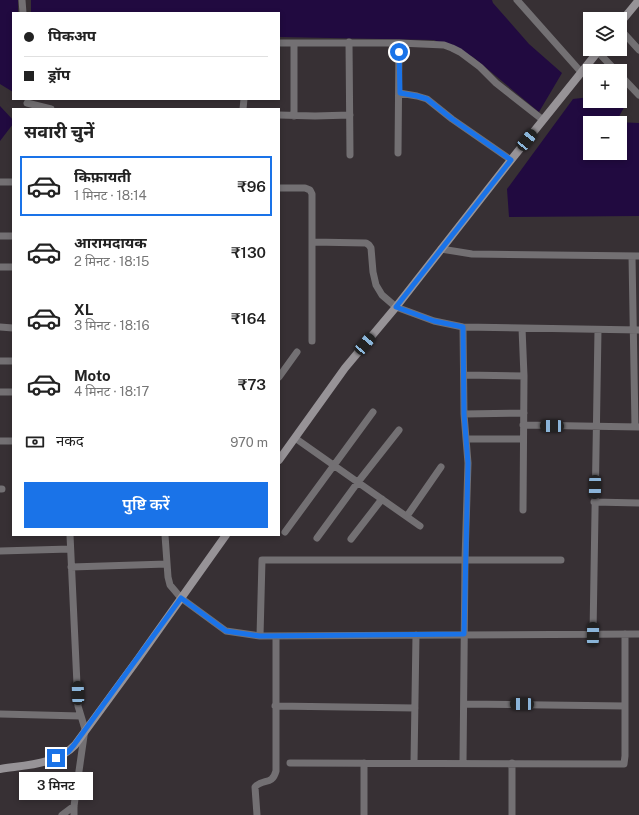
<!DOCTYPE html>
<html lang="hi">
<meta charset="utf-8">
<style>
body{margin:0;font-family:"Public Sans","Noto Sans Devanagari",sans-serif;background:#f6f6f6;color:#222;height:100vh;display:flex;flex-direction:column;font-size:15px;white-space:nowrap}
*{box-sizing:border-box;margin:0}
p{font-size:13px;color:#767676}
.icon{flex:none;width:22px;height:22px;fill:none;stroke:currentColor;stroke-width:2;stroke-linecap:round;stroke-linejoin:round}
.map{position:relative;flex:1;overflow:hidden}
.drawer{position:absolute;left:12px;top:108px;width:268px;height:428px;display:flex;flex-direction:column;background:#fff;border-radius:0px;box-shadow:0 2px 6px #0003}
.drawer>*{flex:none}
.banner{position:absolute;left:12px;top:12px;width:268px;height:88px;border-radius:0px;box-shadow:0 2px 6px #0003;display:grid;align-content:center;height:88px;padding:0 12px;background:#fff}
.tools{position:absolute;left:583px;top:12px;display:grid;gap:8px}
.tools a{display:grid;place-items:center;width:44px;height:44px;border-radius:0px;background:#fff;box-shadow:0 2px 6px #0003;font-size:20px}
.end{position:absolute;width:18px;height:18px;margin:-9px;border:5px solid #1a73e8;background:#fff;box-shadow:0 0 0 2px #fff}
.from{border-radius:50%}
.bubble{position:absolute;height:28px;border-radius:0px;background:#fff;box-shadow:0 2px 6px #0003;font-size:13px;font-weight:600;line-height:28px;text-align:center}
.car{position:absolute;width:12px;height:24px;margin:-12px -6px;border-radius:5px;box-shadow:0 0 3px 1px #0007;background:linear-gradient(#222 24%,#8ab4d8 0 40%,#222 0 76%,#8ab4d8 0 86%,#222 0)}
.banner b{display:flex;align-items:center;gap:14px;height:38px;font-size:15px}
.banner b+b{border-top:1px solid #e0e0e0}
.banner i{width:10px;height:10px;background:#222}
ul{padding:0;list-style:none}
li{display:flex;align-items:center;gap:12px;height:60px;margin:0 8px 6px;padding:0 4px;border:2px solid transparent;border-radius:0px}
li div{flex:1}
li b{display:block;font-size:15px}
li em{font-style:normal;font-weight:600}
li.selected{border-color:#1a73e8}
li>.icon{width:36px;height:36px;stroke-width:1.5}
h2{padding:0 12px;font-size:18px;line-height:48px}
.pay{display:flex;align-items:center;gap:10px;height:44px;padding:0 12px;font-size:15px}
.pay p{margin-inline-start:auto}
.cta{display:flex;gap:8px;margin-top:auto;padding:8px 12px}
.cta a{flex:1;height:46px;border-radius:0px;background:#1a73e8;color:#fff;font-size:16px;font-weight:600;line-height:46px;text-align:center}
.map>svg:first-child{display:block}
.water{fill:#210a40;fill-rule:evenodd}
.lines{fill:none;stroke-linecap:round;stroke-linejoin:round}
.street{stroke:#737073;stroke-width:7}
.secondary{stroke:#979397;stroke-width:8}
.route{stroke:#1a73e8;stroke-width:5}
</style>
<div class="map">
<svg width="639" height="815" viewBox="0 0 639 815">
<rect width="100%" height="100%" fill="#373034"/>
<path class="water" d="M0 0H18V13H13V92L0 84Z
M31 0H492L493 3 529 44 562 73 539 112 473 57 434 40 279 37V13H31Z
M590 97V101H620V99L627 102 616 122 639 123V216L509 217 507 189 573 99ZM590 123H620V153H590Z
M0 106 13 120V124L0 141Z"/>
<g class="lines">
<path class="street" d="M22 0 23 13
M517 0 581 72
M620 29 639 50
M349 42 350 155
M279 43H399L444 45 452 48 460 52 480 67 496 83 543 120
M598 52 616 71
M620 75 639 95
M399 93 417 96 427 99 452 119 511 160
M27 103 51 109
M243 109 244 99
M279 115 315 116 350 115
M294 116V43
M398 153 399 43
M0 182H13
M279 188H305L310 190 312 194V341
M0 236H13
M313 242 366 243 369 245 371 248 373 272 376 285 382 295 396 307 434 321 463 327 639 330
M441 249 472 254 639 256
M632 256 635 427
M0 267H13
M0 327 13 328
M463 327 464 414 468 463 465 560 463 763
M522 328 524 376 523 510
M0 361H13
M464 375 524 376
M279 377 297 352
M0 392H13
M464 414 524 413
M523 425 639 427
M295 438 420 526
M466 439H523
M0 441H13
M0 489H2
M594 502 639 503
M407 516 441 467
M285 532 373 412
M70 535 78 706 85 729 74 806V815
M165 535 168 577 170 585 181 598 226 631 260 636 639 634
M317 538 358 482 399 430
M351 539 382 499
M0 551 70 549
M71 567 167 564
M593 634 598 330
M260 636 262 560H561
M464 704 625 706
M275 706 415 708
M0 714 81 716
M290 763 624 764 625 756V634
M364 763V815
M414 763 416 635
M512 763V815
M62 815 74 806
M257 815 255 787C263 778 272 786 276 771V636"/>
<path class="secondary" d="M620 23 639 0
M279 460 345 368 396 307 511 160 600 49
M0 769C25 765 56 765 75 745L138 659 226 535"/>
</g>
<g class="lines">
<path class="route" d="M56 758 68 752 74 745 181 598 226 631 260 636 464 634 468 463 464 414 463 327 434 321 396 307 511 160 452 119 427 99 417 96 400 93 399 52"/>
</g>
</svg>
<div class="tools">
<a><svg class="icon" aria-label="layers" viewBox="0 0 24 24"><path d="M12 4l9 5-9 5-9-5zM3 14l9 5 9-5"/></svg></a>
<a>+</a>
<a>−</a>
</div>
<i class="end from" style="left:399px;top:52px"></i>
<i class="end" style="left:56px;top:758px"></i>
<div class="bubble" style="left:19px;top:772px;width:74px">3 मिनट</div>
<i class="car" style="left:527px;top:140px;rotate:39deg"></i>
<i class="car" style="left:365px;top:344px;rotate:40deg"></i>
<i class="car" style="left:552px;top:426px;rotate:271deg"></i>
<i class="car" style="left:595px;top:487px;rotate:181deg"></i>
<i class="car" style="left:593px;top:634px;rotate:1deg"></i>
<i class="car" style="left:78px;top:693px;rotate:358deg"></i>
<i class="car" style="left:522px;top:704px;rotate:271deg"></i>
<div class="banner">
<b><i class="from"></i>पिकअप</b>
<b><i></i>ड्रॉप</b>
</div>
<section class="drawer">
<h2>सवारी चुनें</h2>
<ul>
<li class="selected"><svg class="icon" aria-label="car" viewBox="0 0 24 24"><path d="M5 17H2v-5l4-1 3-4h7l3 4 3 1v5h-3M9 17h6M6 11h13"/><circle cx="7" cy="17" r="2"/><circle cx="17" cy="17" r="2"/></svg><div><b>किफ़ायती</b><p>1 मिनट · 18:14</p></div><em>₹96</em></li>
<li><svg class="icon" aria-label="car" viewBox="0 0 24 24"><path d="M5 17H2v-5l4-1 3-4h7l3 4 3 1v5h-3M9 17h6M6 11h13"/><circle cx="7" cy="17" r="2"/><circle cx="17" cy="17" r="2"/></svg><div><b>आरामदायक</b><p>2 मिनट · 18:15</p></div><em>₹130</em></li>
<li><svg class="icon" aria-label="car" viewBox="0 0 24 24"><path d="M5 17H2v-5l4-1 3-4h7l3 4 3 1v5h-3M9 17h6M6 11h13"/><circle cx="7" cy="17" r="2"/><circle cx="17" cy="17" r="2"/></svg><div><b>XL</b><p>3 मिनट · 18:16</p></div><em>₹164</em></li>
<li><svg class="icon" aria-label="car" viewBox="0 0 24 24"><path d="M5 17H2v-5l4-1 3-4h7l3 4 3 1v5h-3M9 17h6M6 11h13"/><circle cx="7" cy="17" r="2"/><circle cx="17" cy="17" r="2"/></svg><div><b>Moto</b><p>4 मिनट · 18:17</p></div><em>₹73</em></li>
</ul>
<div class="pay"><svg class="icon" aria-label="cash" viewBox="0 0 24 24"><path d="M3 7h18v10H3z"/><circle cx="12" cy="12" r="2"/></svg>नकद<p>970 m</p></div>
<div class="cta"><a>पुष्टि करें</a></div>
</section>
</div>
